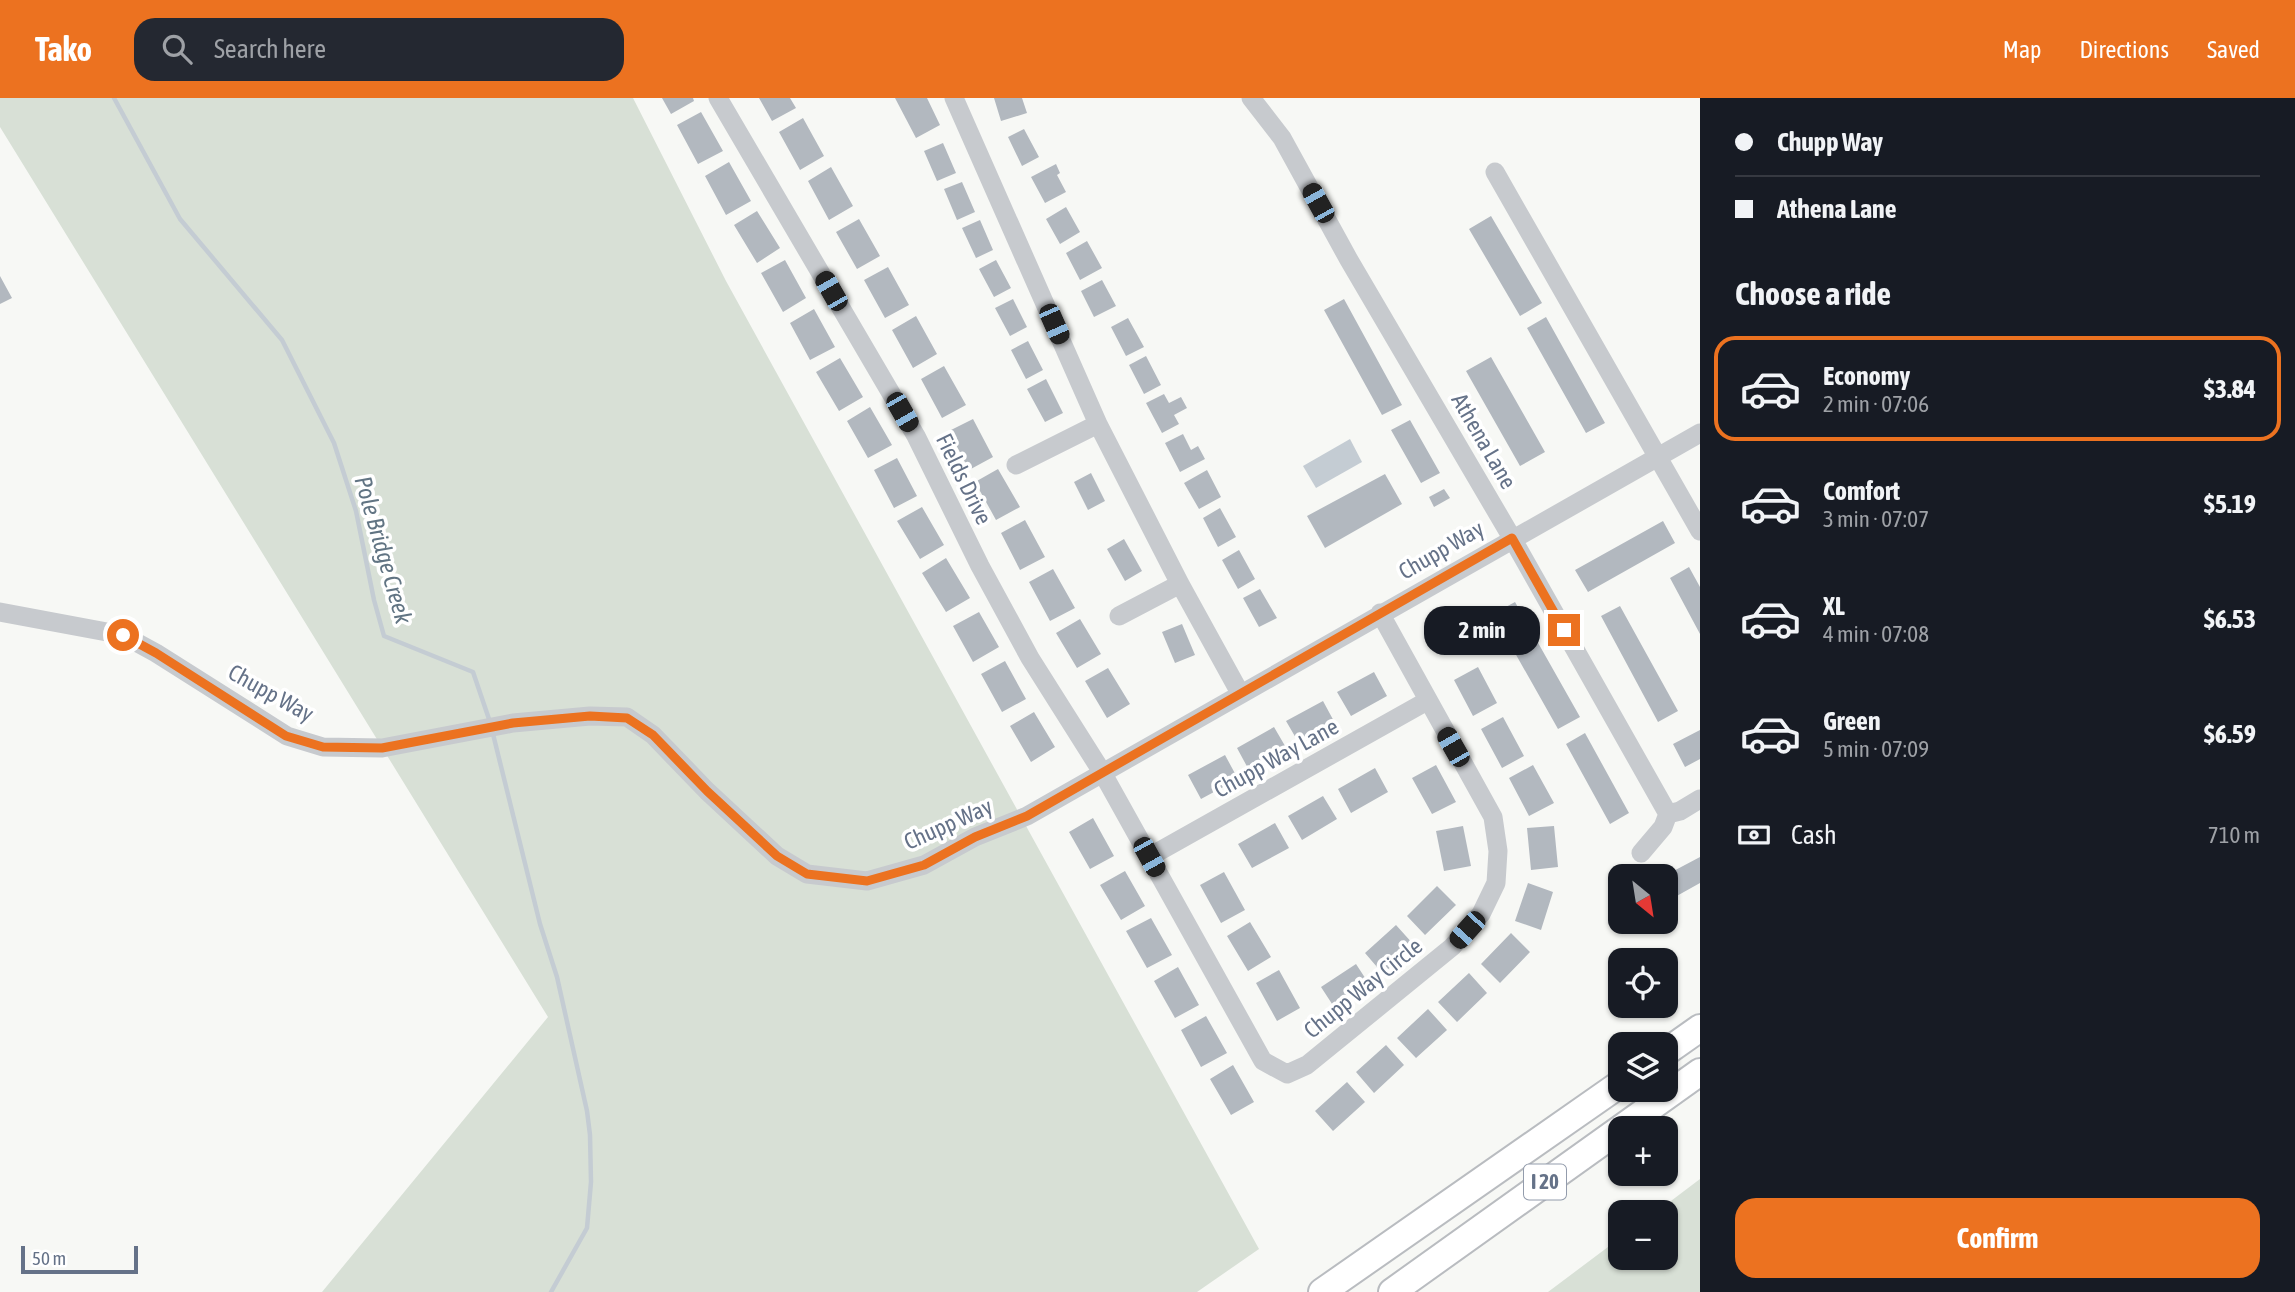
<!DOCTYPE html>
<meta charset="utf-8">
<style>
body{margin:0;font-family:"Asap Condensed",sans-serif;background:#242831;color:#f1f3f6;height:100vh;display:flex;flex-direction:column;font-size:26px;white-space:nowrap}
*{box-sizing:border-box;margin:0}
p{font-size:23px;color:#9ea1a6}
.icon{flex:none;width:38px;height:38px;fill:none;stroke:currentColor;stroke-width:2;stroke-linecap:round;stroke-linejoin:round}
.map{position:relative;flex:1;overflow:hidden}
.panel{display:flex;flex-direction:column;background:#171b24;width:595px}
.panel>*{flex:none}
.banner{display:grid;align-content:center;height:154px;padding:0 35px;background:#171b24}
.needle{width:46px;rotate:150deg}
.tools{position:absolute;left:1608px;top:766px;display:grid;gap:14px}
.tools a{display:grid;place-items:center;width:70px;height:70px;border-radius:14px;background:#171b24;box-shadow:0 2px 5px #0004;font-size:35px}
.scale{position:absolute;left:21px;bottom:18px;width:117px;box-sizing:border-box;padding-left:7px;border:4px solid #657288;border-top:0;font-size:19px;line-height:24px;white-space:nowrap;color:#657288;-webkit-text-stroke:5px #fff;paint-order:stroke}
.end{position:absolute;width:32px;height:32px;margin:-16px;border:9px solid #ec7220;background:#fff;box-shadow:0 0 0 4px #fff}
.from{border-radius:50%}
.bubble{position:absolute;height:49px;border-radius:21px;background:#171b24;box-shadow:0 2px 5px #0004;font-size:23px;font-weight:700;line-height:49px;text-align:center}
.car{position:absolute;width:21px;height:42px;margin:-21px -10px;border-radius:9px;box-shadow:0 0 5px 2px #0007;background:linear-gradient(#222 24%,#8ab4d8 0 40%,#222 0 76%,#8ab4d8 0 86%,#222 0)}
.banner b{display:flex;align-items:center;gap:24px;height:66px;font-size:26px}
.banner b+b{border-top:2px solid #363941}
.banner i{width:18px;height:18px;background:#f1f3f6}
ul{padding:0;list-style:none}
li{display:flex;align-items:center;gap:21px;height:105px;margin:0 14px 10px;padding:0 21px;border:4px solid transparent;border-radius:21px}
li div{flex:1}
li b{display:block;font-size:26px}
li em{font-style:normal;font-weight:700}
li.on{border-color:#ec7220}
li>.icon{width:63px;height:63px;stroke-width:1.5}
h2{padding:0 35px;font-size:32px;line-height:84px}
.pay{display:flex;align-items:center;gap:18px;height:77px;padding:0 35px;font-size:26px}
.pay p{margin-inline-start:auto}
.button{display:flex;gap:14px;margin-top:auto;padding:14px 35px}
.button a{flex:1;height:80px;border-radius:21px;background:#ec7220;color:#fff;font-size:28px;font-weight:700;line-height:80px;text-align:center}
header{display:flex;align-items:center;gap:42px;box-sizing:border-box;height:98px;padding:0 35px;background:#ec7220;color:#fff}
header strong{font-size:33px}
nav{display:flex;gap:38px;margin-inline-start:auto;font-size:24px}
.search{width:490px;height:63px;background:#242831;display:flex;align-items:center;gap:18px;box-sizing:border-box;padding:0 24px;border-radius:21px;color:#9ea1a6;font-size:26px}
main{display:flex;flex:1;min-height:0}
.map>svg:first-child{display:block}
.green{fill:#d8e0d6}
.water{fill:#c4ccd3}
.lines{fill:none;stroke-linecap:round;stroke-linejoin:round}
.stream{stroke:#c4ccd3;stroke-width:4.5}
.building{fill:#b2b8bf}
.highway-casing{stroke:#b9bcc0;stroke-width:30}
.minor{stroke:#c7cace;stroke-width:19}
.highway{stroke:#fff;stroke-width:26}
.route{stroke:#ec7220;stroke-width:9}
.labels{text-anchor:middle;stroke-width:7;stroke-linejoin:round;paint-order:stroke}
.shield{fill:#fff;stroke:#939cac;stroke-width:2}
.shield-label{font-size:21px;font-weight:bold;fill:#657288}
.street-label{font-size:23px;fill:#657288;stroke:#fff}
.water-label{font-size:24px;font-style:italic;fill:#617483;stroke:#fff}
</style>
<header>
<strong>Tako</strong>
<div class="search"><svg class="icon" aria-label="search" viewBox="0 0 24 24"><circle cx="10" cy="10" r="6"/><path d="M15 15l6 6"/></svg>Search here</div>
<nav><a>Map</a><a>Directions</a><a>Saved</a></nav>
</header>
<main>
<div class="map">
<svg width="1700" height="1194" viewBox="0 0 1700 1194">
<rect width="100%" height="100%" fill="#f7f8f5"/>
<path class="green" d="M0 0H633L726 183 1259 1151 1197 1194H322L548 919 0 29Z
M1700 1081V1194H1548L1620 1140V1160H1666V1115H1655Z"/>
<path class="water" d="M1350 341 1362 364 1316 390 1303 368Z"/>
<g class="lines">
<path class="stream" d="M114 0 180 121 282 242 334 345 356 413 374 502 384 538 473 574 490 624
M493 636 540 826 557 879 587 1013 590 1037 591 1084 587 1130 551 1194"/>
</g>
<path class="building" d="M662 0H693L694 3 671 16Z
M759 0H790L796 10 772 23Z
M895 0H927L940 27 916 40Z
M994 0H1022L1027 15 1001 23Z
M701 14 723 53 698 66 677 27Z
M803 20 824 58 800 72 779 34Z
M1024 31 1039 59 1022 68 1008 39Z
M943 45 956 75 937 83 924 53Z
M729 64 751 103 726 117 705 78Z
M1056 66 1060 75 1057 77 1066 94 1045 105 1031 79Z
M831 69 853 108 829 122 808 83Z
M962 84 975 114 957 122 944 91Z
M1066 109 1080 134 1060 146 1046 121Z
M757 113 780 150 757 165 734 127Z
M1491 118 1542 205 1520 218 1469 131Z
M859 121 880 158 857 171 836 134Z
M980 122 993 152 976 160 962 130Z
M1087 143 1102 170 1080 182 1066 155Z
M785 162 806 200 783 214 761 175Z
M996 162 1011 190 994 199 979 171Z
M888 169 909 207 885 220 864 182Z
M0 178 12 200 0 206Z
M1102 182 1116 208 1094 219 1081 193Z
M1013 201 1027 229 1010 238 995 210Z
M1344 201 1402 307 1382 317 1324 212Z
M814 211 835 249 810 262 790 225Z
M916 218 937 256 913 270 892 232Z
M1546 219 1605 325 1586 335 1527 230Z
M1128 220 1144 249 1126 258 1111 229Z
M1028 243 1043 272 1026 281 1011 252Z
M1146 258 1161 287 1144 296 1129 267Z
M1491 259 1545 354 1520 368 1466 273Z
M840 260 863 299 839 313 816 274Z
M944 268 966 307 942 320 921 281Z
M1046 281 1063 315 1045 324 1027 291Z
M1164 296 1169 305 1181 299 1187 310 1174 317 1179 326 1162 335 1146 305Z
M870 309 892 347 868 360 847 323Z
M973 321 993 359 969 372 949 333Z
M1410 322 1440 375 1421 385 1391 332Z
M1183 336 1191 352 1198 348 1205 361 1180 374 1165 345Z
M897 360 917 398 894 410 874 372Z
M998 371 1020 409 996 422 975 384Z
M1207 372 1221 399 1199 411 1184 385Z
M1091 375 1105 403 1088 412 1074 384Z
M1385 376 1402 406 1325 450 1307 418Z
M1444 391 1450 400 1434 409 1429 399Z
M922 409 944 447 920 461 897 423Z
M1220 410 1236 439 1218 449 1203 420Z
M1025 422 1045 459 1020 472 1001 435Z
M1663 423 1675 445 1588 494 1575 472Z
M1124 441 1142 473 1125 483 1107 451Z
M1239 452 1255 481 1238 491 1222 462Z
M946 460 970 500 946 514 922 475Z
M1689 469 1700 489V536L1670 480Z
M1053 471 1075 510 1050 523 1029 484Z
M1260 491 1277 520 1259 529 1243 500Z
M1515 504 1580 619 1558 631 1493 516Z
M1620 508 1678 613 1658 624 1601 518Z
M979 514 999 549 973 564 953 528Z
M1080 521 1101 556 1077 570 1056 535Z
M1182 526 1195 557 1175 565 1162 534Z
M1005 563 1026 601 1002 614 981 576Z
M1478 569 1497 605 1473 618 1454 582Z
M1108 570 1130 606 1107 620 1085 583Z
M1374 574 1387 598 1351 618 1337 594Z
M1323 603 1336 627 1300 647 1286 623Z
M1034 614 1055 649 1031 664 1010 628Z
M1503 619 1524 658 1502 670 1481 631Z
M1274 629 1288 653 1250 674 1237 650Z
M1700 632V661L1685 669 1673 646Z
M1585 635 1629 715 1610 726 1566 646Z
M1225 657 1238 681 1201 701 1188 677Z
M1436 667 1456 704 1432 716 1412 680Z
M1533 667 1554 705 1529 718 1509 680Z
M1375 670 1388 694 1351 715 1338 691Z
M1323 698 1337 721 1302 742 1288 718Z
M1093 720 1114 758 1090 771 1069 734Z
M1275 725 1289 750 1252 770 1238 746Z
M1463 728 1471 768 1444 773 1436 733Z
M1554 728 1558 769 1531 772 1527 730Z
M1700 759V785L1666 804V777Z
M1125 773 1145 808 1121 822 1100 787Z
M1224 774 1245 812 1221 825 1200 787Z
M1528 785 1553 794 1541 832 1515 823Z
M1437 788 1456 807 1425 837 1407 818Z
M1151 820 1172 857 1147 870 1126 833Z
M1250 824 1271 859 1248 873 1227 838Z
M1396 827 1414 847 1383 876 1365 855Z
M1511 835 1530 854 1500 885 1481 866Z
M1356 866 1371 889 1336 912 1321 889Z
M1178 869 1199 907 1175 920 1154 883Z
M1279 872 1300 910 1277 923 1256 885Z
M1469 875 1487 895 1457 924 1438 904Z
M1428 911 1447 932 1416 960 1397 940Z
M1206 918 1227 955 1201 969 1181 932Z
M1386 947 1404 967 1374 995 1356 974Z
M1233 967 1254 1004 1231 1017 1210 981Z
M1347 984 1365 1004 1333 1033 1315 1013Z"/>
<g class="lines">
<g class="highway-casing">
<path id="highway" d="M1666 954 1700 930
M1322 1194 1620 986
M1392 1194 1700 974"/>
</g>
<path class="minor" d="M718 0 916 338 980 468 1030 560 1102 674 1263 963 1287 976 1307 967 1452 849 1481 816 1496 785 1498 753 1493 719 1380 515
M954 0 1098 326 1180 486 1240 595
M1251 0 1282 40 1349 162 1512 440 1668 716
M1495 74 1700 433
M1016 367 1098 326
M0 514 123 537 156 555 287 638 323 649 382 650 513 625 590 618 627 619 653 637 707 693 777 758 807 776 867 783 924 767 975 739 1027 718 1700 335
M1119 518 1180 486
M1641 755 1663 729 1668 716 1680 713 1700 701
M1149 759 1427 603"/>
<use href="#highway" class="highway"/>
</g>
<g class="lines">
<path class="route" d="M123 537 156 555 286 638 323 649 382 650 513 625 590 618 627 620 653 637 707 693 777 758 807 776 867 783 924 767 975 739 1027 718 1512 440 1564 532"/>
</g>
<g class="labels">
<rect class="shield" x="1524" y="1066.5" width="42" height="35" rx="5"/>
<g class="shield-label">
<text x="1545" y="1091">I 20</text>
</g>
<g class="street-label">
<text transform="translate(1484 343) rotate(60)" y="8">Athena Lane</text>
<text transform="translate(964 381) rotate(64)" y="8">Fields Drive</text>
<text transform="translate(1441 452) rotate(-30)" y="8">Chupp Way</text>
<text transform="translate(271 595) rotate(29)" y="8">Chupp Way</text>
<text transform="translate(1276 660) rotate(-29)" y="8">Chupp Way Lane</text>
<text transform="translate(948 726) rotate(-24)" y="8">Chupp Way</text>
<text transform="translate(1363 890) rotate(-39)" y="8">Chupp Way Circle</text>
</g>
<g class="water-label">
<text transform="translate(383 452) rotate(74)" y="8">Pole Bridge Creek</text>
</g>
</g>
</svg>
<div class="tools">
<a><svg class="needle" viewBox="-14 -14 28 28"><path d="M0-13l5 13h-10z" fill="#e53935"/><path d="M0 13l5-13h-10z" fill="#9ea1a6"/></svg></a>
<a><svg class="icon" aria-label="locate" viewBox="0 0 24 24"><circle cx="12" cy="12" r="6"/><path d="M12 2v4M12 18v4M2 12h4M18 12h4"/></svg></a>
<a><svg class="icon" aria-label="layers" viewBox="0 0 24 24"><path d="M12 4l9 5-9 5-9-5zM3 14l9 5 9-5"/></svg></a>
<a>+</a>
<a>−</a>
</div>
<div class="scale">50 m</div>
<i class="end from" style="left:123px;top:537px"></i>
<i class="end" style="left:1564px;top:532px"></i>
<div class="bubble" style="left:1424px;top:508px;width:116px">2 min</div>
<i class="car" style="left:1318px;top:105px;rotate:331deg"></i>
<i class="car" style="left:831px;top:193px;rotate:330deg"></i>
<i class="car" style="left:1054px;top:226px;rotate:156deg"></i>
<i class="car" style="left:902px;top:314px;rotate:150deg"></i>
<i class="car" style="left:1453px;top:649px;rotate:330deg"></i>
<i class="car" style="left:1149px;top:759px;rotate:151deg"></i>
<i class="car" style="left:1467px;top:832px;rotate:222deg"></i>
</div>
<section class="panel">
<div class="banner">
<b><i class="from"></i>Chupp Way</b>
<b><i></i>Athena Lane</b>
</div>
<h2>Choose a ride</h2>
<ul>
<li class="on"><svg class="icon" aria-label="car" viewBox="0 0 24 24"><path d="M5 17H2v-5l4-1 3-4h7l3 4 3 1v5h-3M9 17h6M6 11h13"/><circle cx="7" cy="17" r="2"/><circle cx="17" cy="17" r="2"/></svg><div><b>Economy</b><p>2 min · 07:06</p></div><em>$3.84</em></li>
<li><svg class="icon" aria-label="car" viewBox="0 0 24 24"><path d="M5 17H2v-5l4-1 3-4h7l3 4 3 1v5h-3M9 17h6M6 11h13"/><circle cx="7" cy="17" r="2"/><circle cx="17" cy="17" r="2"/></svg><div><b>Comfort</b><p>3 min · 07:07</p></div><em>$5.19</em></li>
<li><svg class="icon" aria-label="car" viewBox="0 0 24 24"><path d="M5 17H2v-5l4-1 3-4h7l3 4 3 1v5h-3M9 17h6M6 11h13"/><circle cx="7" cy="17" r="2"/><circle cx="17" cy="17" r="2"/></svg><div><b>XL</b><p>4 min · 07:08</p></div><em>$6.53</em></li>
<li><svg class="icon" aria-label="car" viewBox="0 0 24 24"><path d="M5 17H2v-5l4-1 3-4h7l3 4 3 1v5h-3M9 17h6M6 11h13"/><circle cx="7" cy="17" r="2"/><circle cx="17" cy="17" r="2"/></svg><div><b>Green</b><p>5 min · 07:09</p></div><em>$6.59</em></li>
</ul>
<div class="pay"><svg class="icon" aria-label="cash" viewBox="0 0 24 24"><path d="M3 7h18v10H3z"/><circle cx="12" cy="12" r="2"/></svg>Cash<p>710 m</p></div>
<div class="button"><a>Confirm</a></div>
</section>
</main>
